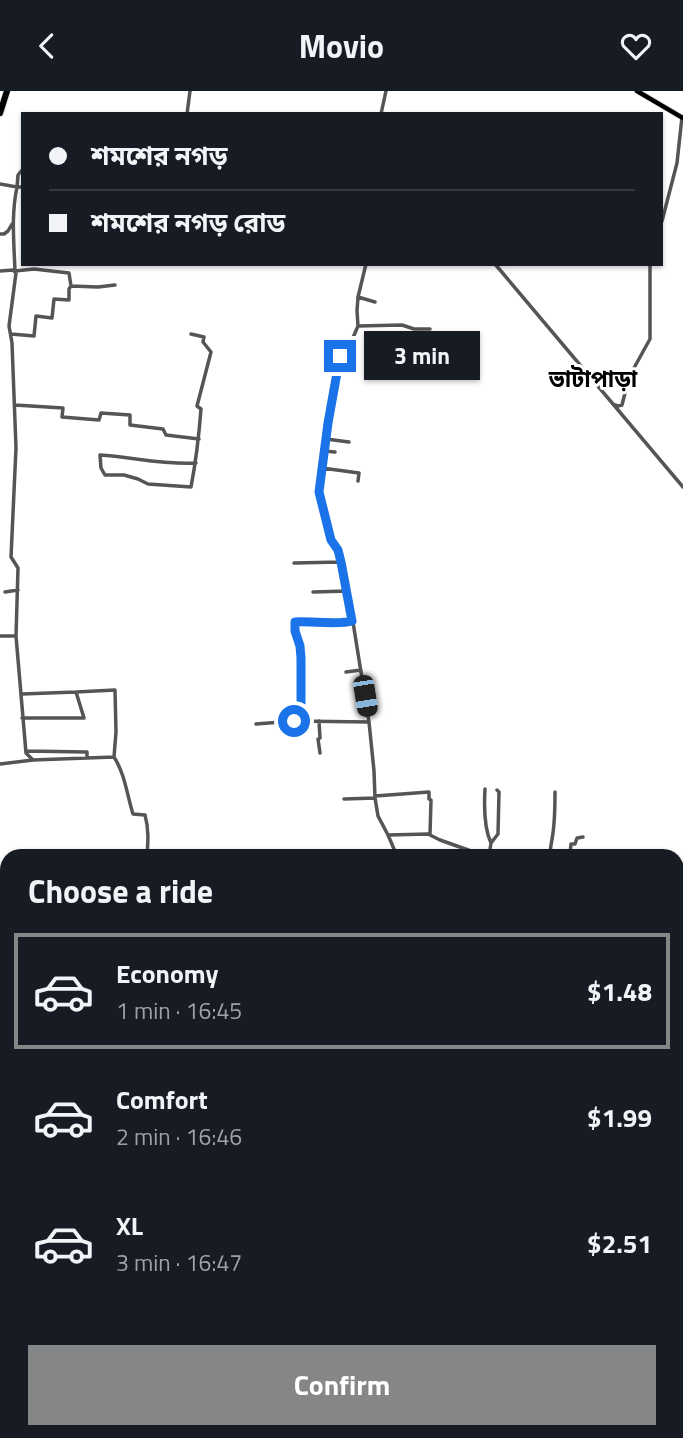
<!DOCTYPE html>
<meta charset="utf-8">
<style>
body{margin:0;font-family:"Titillium Web","Noto Sans Bengali",sans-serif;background:#20242c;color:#f1f3f6;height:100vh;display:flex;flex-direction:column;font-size:26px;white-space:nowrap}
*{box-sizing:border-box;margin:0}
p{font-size:23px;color:#9ea1a6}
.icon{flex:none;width:38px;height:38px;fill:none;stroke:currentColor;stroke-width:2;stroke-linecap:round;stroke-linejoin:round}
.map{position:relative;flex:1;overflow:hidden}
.sheet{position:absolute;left:0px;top:758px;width:684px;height:590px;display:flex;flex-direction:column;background:#171b24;border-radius:21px 21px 0 0;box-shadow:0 2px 5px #0004}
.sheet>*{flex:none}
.top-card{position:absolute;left:21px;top:21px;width:642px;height:154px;border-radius:0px;box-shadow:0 2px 5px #0004;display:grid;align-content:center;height:154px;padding:0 28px;background:#171b24}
.end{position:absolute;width:32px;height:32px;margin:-16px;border:9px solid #1a73e8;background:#fff;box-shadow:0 0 0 4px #fff}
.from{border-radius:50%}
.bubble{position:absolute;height:49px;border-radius:0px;background:#171b24;box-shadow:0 2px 5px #0004;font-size:23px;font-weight:700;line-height:49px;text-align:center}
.car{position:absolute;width:21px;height:42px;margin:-21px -10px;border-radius:9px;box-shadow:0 0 5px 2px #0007;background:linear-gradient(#222 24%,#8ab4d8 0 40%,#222 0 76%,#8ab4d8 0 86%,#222 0)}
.top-card b{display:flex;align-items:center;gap:24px;height:66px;font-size:26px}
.top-card b+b{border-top:2px solid #363941}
.top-card i{width:18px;height:18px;background:#f1f3f6}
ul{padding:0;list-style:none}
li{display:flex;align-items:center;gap:21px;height:116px;margin:0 14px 10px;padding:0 14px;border:4px solid transparent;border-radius:0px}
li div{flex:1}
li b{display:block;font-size:26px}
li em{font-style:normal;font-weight:700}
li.on{border-color:#858687}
li>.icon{width:63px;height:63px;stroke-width:1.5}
h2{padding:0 28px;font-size:32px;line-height:84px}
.cta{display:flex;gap:14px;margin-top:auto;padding:14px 28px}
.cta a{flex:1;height:80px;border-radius:0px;background:#858687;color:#fff;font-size:28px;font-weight:700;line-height:80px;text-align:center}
header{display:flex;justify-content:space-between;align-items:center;height:91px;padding:0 28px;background:#171b24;font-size:32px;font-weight:700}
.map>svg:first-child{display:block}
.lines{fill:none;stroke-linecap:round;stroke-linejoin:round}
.major-casing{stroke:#dbdbdb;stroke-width:6}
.highway-casing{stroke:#dbdbdb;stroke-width:8}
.minor{stroke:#555;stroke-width:3.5}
.major{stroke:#000;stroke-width:4.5}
.highway{stroke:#000;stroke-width:6}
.route{stroke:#1a73e8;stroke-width:9}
.labels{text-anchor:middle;stroke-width:6;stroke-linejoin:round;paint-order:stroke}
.quarter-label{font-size:23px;font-weight:bold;fill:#000;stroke:#fff}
</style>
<header><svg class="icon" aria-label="back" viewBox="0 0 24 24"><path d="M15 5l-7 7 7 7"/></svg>Movio<svg class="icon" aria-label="heart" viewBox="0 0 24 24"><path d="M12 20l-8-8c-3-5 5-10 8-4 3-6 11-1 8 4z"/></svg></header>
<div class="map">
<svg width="683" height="1347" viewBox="0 0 683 1347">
<rect width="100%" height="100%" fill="#fff"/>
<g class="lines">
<g class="major-casing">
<path id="major" d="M637 0 683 27"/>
</g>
<g class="highway-casing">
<path id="highway" d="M0 22 7 0"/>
</g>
<path class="minor" d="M187 23 190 0
M381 23 386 0
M23 78 18 84 17 96H23
M0 93 17 96C11 124 14 152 15 180L34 178 69 182 71 195 98 196 115 194
M662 130 677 72 682 26
M0 143H4L8 140 12 133
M366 173 358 206 357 220 358 235 352 249 343 255 340 265 328 332 319 401 331 449 338 459 341 471 348 500 369 631 374 680 375 707 378 725 388 744 428 743 440 749 485 765
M495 173 683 396
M0 180 13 179 16 182 9 235 12 252 16 357 11 466 18 477 16 545
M358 206 375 211
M358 235 402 234 414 238H430
M11 243 34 245 36 225 52 227 54 208 69 209V198L71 195
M191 243 204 246 203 251 211 261 197 315 201 318C199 344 196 370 191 396L148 393 138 388 124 384H105L101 377 100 364C132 366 164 374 196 372
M15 314 63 317 62 326 99 329 101 322 130 324V334L163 338 166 344 199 348
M615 314 618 315 622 314 629 286 650 248V173
M326 348 349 351
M324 360 335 361
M322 377 359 382 358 390
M294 472 341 471
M5 501 18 499
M313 501 348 500
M0 545H16L26 662 33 669 114 666C125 683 127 704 133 723L145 724C149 738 148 751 147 765
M346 581 361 579
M76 601 115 599 116 641 114 666
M22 603 76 601 84 627H22
M301 630V567L300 555 295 540V531L310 530 347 532 352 530
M319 630 320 647 318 648 320 662
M256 633 294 630 369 631
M26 660 87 661V667
M0 673 33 669
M485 698C484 715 484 737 491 752
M375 705 429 701V708L431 709 430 743
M344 708 375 707
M388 744 397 765
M489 765 491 752 498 743 499 701 497 699
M550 765C550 756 552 750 553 742 555 728 555 715 555 701
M564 765 570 763 571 753H575L577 747 583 746
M0 956 7 958
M677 1107 683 1106
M677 1161 683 1159
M0 1167 5 1117 6 1084 3 1079 7 1065
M677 1323 683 1324
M677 1334H683
M463 1342 470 1340
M101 1347V1340
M294 1347 295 1340"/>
<use href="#major" class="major"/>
<use href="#highway" class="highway"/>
</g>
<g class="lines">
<path class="route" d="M294 630H301V567L300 555 295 540V531C310 530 340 534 352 530L341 471 338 459 331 449 319 401 328 332 340 265"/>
</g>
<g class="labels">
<g class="quarter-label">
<text x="593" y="296">ভাটাপাড়া</text>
</g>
</g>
</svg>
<i class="end from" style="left:294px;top:630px"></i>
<i class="end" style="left:340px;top:265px"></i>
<div class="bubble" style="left:364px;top:240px;width:116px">3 min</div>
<i class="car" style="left:365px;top:605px;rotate:171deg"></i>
<div class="top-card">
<b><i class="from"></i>শমশের নগড়</b>
<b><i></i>শমশের নগড় রোড</b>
</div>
<section class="sheet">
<h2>Choose a ride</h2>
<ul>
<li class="on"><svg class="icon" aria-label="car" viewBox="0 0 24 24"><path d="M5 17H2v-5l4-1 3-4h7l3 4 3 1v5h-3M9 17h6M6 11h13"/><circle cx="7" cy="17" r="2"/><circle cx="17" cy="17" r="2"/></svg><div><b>Economy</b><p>1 min · 16:45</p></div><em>$1.48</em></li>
<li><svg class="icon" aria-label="car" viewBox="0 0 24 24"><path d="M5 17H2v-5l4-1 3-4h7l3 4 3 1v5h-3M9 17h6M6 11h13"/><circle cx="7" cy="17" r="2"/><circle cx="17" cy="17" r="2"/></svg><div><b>Comfort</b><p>2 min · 16:46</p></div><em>$1.99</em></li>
<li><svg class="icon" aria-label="car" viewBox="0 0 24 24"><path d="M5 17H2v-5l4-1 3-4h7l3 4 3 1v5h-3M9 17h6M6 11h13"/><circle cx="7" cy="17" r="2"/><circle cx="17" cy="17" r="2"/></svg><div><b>XL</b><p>3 min · 16:47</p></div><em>$2.51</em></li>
</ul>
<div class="cta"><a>Confirm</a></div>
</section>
</div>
